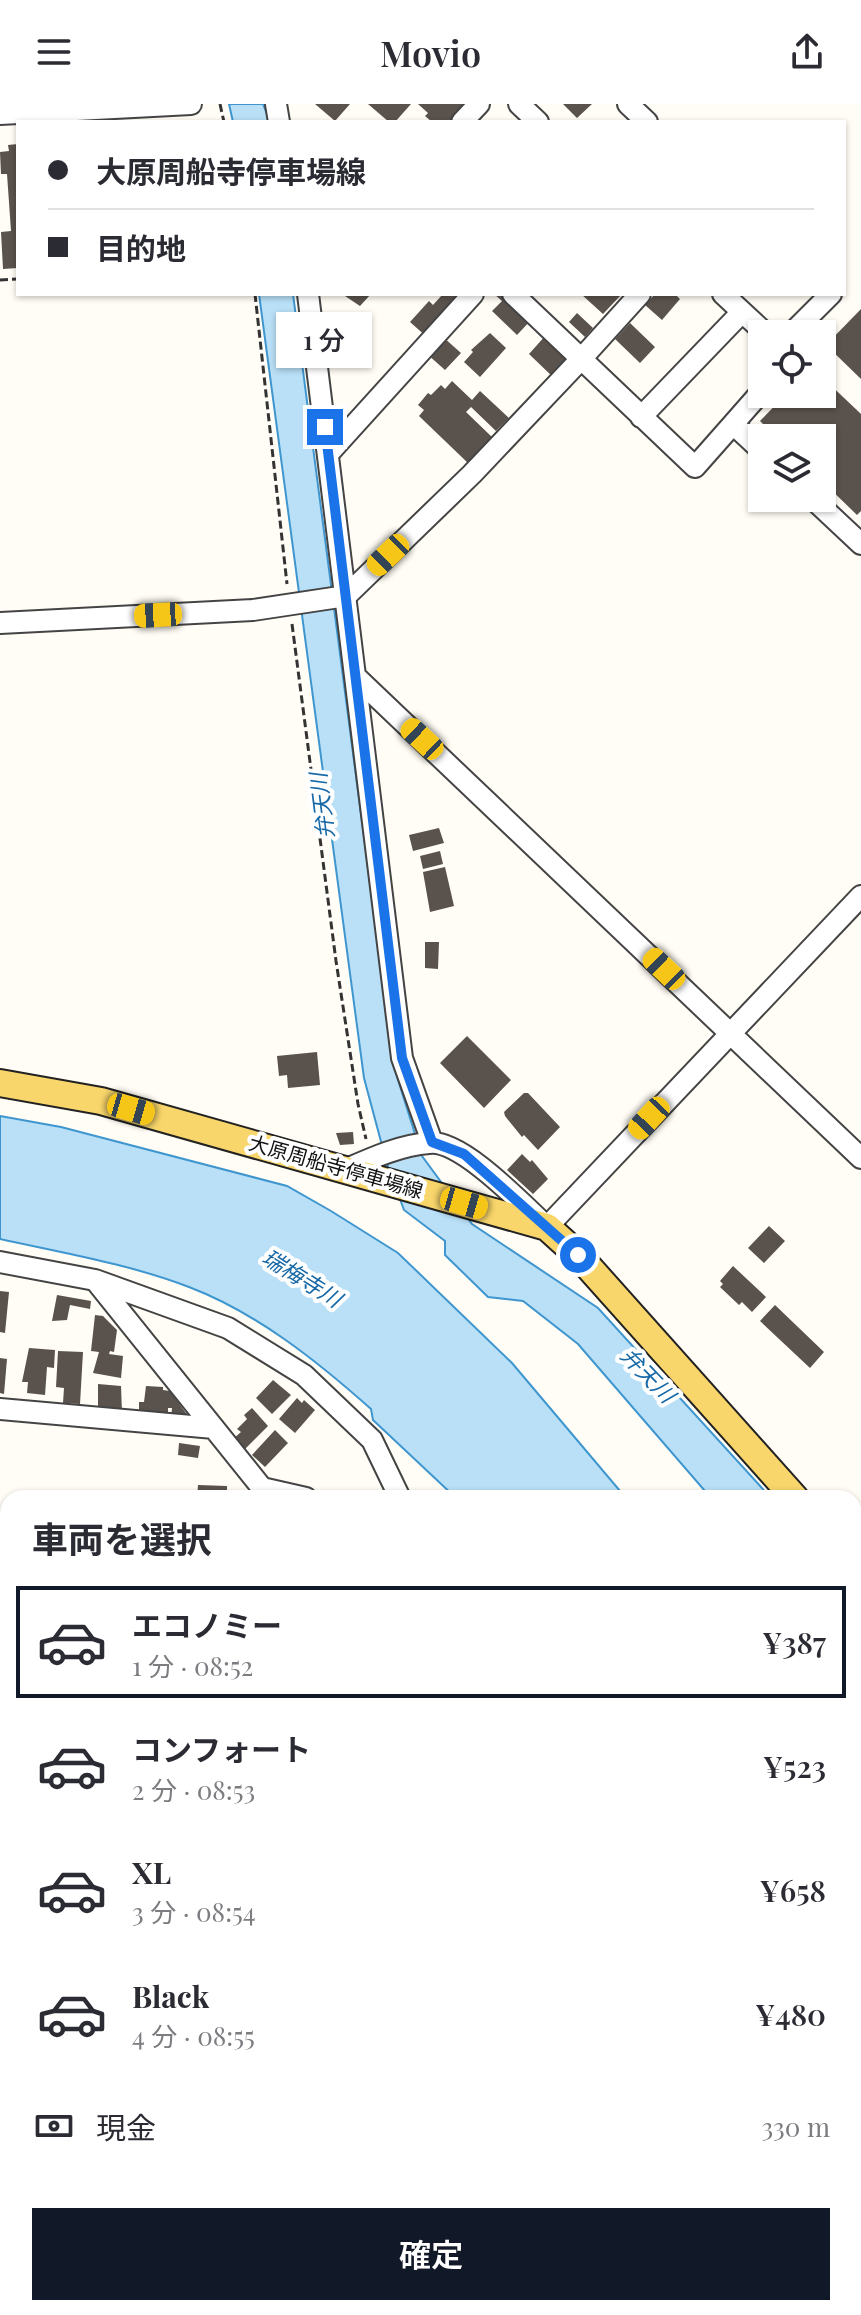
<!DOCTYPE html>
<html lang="ja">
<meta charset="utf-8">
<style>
body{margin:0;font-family:"Playfair Display","Noto Sans JP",serif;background:#f2f2f3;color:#2b2b33;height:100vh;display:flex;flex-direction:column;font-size:30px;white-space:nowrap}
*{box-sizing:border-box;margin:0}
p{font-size:26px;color:#7c7c81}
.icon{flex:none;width:44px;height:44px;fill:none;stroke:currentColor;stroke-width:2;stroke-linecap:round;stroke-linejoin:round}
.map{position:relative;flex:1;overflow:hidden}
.details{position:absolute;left:0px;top:1386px;width:862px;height:826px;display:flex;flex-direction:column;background:#fff;border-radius:24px 24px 0 0;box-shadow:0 2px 6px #0004}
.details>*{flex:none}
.hud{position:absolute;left:16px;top:16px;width:830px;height:176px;border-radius:0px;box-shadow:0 2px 6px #0004;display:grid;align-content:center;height:176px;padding:0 32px;background:#fff}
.controls{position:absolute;left:748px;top:216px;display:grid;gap:16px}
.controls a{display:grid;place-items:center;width:88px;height:88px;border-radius:0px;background:#fff;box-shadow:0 2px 6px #0004;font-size:40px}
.end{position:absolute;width:36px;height:36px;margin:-18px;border:10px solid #1a73e8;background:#fff;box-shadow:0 0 0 4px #fff}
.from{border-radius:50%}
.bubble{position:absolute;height:56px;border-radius:0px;background:#fff;box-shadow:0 2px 6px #0004;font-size:26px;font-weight:600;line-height:56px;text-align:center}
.car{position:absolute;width:24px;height:48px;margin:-24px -12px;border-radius:10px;box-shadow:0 0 6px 2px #0007;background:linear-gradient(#f5c518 24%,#345 0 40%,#f5c518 0 76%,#345 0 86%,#f5c518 0)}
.hud b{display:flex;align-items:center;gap:28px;height:76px;font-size:30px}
.hud b+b{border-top:2px solid #e1e1e2}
.hud i{width:20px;height:20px;background:#2b2b33}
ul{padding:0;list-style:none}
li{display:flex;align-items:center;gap:24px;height:112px;margin:0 16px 12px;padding:0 16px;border:4px solid transparent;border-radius:0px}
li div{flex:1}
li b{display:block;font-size:30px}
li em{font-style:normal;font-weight:600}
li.on{border-color:#111827}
li>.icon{width:72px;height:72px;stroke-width:1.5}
h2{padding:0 32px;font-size:36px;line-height:96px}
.pay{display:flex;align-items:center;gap:20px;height:88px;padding:0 32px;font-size:30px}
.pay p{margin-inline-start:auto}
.cta{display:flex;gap:16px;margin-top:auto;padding:16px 32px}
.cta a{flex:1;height:92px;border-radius:0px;background:#111827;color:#fff;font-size:32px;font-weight:600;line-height:92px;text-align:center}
header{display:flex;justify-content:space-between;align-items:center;height:104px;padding:0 32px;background:#fff;font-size:36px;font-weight:600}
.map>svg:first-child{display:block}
.farmland{fill:#f6f3d4}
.water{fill:#b9e0f7;stroke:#3f96cf;stroke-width:2}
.building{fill:#5a524d}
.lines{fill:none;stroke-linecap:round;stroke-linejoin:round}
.minor-casing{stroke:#444;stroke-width:24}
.major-casing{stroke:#222;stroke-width:30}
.path{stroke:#333;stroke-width:3;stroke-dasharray:8 4;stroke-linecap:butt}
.minor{stroke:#fff;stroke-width:20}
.major{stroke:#f9d66b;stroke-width:26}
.route{stroke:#1a73e8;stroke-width:10}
.labels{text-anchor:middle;stroke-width:8;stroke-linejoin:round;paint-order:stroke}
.street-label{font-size:20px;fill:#111;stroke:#fff}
.water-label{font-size:22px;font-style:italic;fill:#1768a6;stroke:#fff}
</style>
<header><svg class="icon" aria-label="menu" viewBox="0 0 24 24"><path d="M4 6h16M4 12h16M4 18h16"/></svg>Movio<svg class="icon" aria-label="share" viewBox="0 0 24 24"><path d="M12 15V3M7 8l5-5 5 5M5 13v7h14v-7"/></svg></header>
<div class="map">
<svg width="861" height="2211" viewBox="0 0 861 2211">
<rect width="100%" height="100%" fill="#fffdf5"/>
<path class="farmland" d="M854 2185 861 2194V2211H479L476 2204H854Z
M23 2204H453L456 2211H22Z"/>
<path class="water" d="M229 0H263L270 18H233Z
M259 190H293L394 963 422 1052 472 1120 598 1204 771 1394H711L578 1240 523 1197 488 1193 445 1151V1137L404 1106 387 1060 364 974Z
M0 1012 61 1023 287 1082 331 1107 398 1149 512 1259 626 1394H456L373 1316 371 1305C317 1257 257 1209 189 1183 129 1160 63 1149 0 1135Z
M0 1484H8V1582H0Z
M854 1735 861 1745V2131L854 2121Z"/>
<path class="building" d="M315 0H350L335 17Z
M368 0H411L395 18H389Z
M418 0H463L465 2 450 18H432L425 12 428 9Z
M563 0H592L577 14Z
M18 40V164L3 165 1 128 11 127 7 70H1L0 48 9 47 8 41Z
M342 190H371L360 202Z
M443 190H464L428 234 410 218 429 197 433 201Z
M494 190H506L532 215 517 231 492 207 502 197Z
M581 190H622L603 210Z
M655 190H675L680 195 662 216 645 201Z
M861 205V275L826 241Z
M577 209 593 224 585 233 569 218Z
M630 219 655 243 640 259 615 235Z
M490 229 506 244 480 273 464 258 473 248 471 246Z
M546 231 572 255 554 274 529 250Z
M443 233 461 249 445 266 427 250Z
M822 273 861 310V407L857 411 822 377V334H777L760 317 786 290H822Z
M452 277 472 296 480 287 509 314 496 327 471 303 466 308 494 335 469 360 419 312 424 306 418 301 428 289 431 291 441 281 445 285Z
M439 724 444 739 413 747 409 731Z
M440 747 443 760 423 765 420 752Z
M445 763 454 802 430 808 423 768Z
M425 838H439L438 865 425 864Z
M467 932 511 976 484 1004 440 959Z
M317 948 320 981 288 984 287 971 279 972 277 952Z
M524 989H528L560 1023 538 1046 524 1031 522 1033 505 1012 504 1008Z
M353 1028 354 1040 340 1041 336 1029Z
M522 1050 530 1058 532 1056 548 1075 533 1090 507 1066Z
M769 1122 785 1137 764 1159 748 1144Z
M733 1162 766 1193 752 1208 742 1198 739 1201 720 1183 723 1180 720 1177Z
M0 1187 9 1188 5 1229 0 1228Z
M57 1191 91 1197 90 1205 70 1201 67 1216 52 1217Z
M775 1201 824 1248 810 1264 760 1217Z
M95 1211 103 1212 117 1226 114 1248 110 1247 109 1250 123 1252 121 1274 93 1269 99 1248 91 1247Z
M29 1244 55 1246 54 1264 47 1263 45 1291 27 1289 28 1278H22Z
M58 1247 83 1248 80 1300 63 1299 64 1284 56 1283Z
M0 1254 7 1255 4 1290 0 1289Z
M273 1276 291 1291 272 1310 256 1294Z
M98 1280 121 1282 122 1308 98 1306Z
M146 1282 163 1283V1286L170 1287 191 1316 171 1314 172 1304H168V1311L139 1310V1298H144Z
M297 1294 302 1299 304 1296 315 1306 295 1329 279 1315Z
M252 1304 268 1322 243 1347 233 1335 241 1328 237 1325 247 1315 244 1311Z
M275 1326 288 1339 265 1363 252 1351Z
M179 1339 200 1342 198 1354 178 1351Z
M198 1381 227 1382V1394H197Z"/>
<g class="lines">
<g class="minor-casing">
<path id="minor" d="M276 0 279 18
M519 0 538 18
M628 0 647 18
M0 10 191 0
M462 18 479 0
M308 190 402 954 432 1038
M513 190 695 363 733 320
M723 190 766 230
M791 230 831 190
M762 287 733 320 762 347
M641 313 742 208
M328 350 473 190
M812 394 861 440
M0 519 253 506 346 492 472 370 582 254 640 190
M356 573 861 1054
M347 1065C372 1054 401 1041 429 1039 461 1035 523 1101 547 1123L861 792
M0 1158 95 1176 228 1224 304 1271 372 1336 400 1394
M95 1176 262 1384 306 1394
M0 1305 214 1324
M0 1468H8
M0 1602H8
M0 1778H8
M0 1993H8
M854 2151 861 2160
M10 2211 11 2204"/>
</g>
<g class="major-casing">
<path id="major" d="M0 979 101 997 547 1123 578 1151 795 1394
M854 1460 861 1468"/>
</g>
<path class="path" d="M220 0 224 18
M0 176 18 175
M255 190 287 480
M292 520 336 857 358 1000 366 1035"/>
<use href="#minor" class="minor"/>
<use href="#major" class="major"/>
</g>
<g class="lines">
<path class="route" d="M325 323 402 954 432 1038 464 1050 578 1151"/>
</g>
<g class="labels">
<g class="street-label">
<text transform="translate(336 1063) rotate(16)" y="7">大原周船寺停車場線</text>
</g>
<g class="water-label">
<text transform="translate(322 702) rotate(-97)" y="8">弁天川</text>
<text transform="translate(302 1174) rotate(32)" y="8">瑞梅寺川</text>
<text transform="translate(648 1271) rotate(46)" y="8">弁天川</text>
</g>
</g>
</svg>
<div class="controls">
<a><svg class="icon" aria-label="locate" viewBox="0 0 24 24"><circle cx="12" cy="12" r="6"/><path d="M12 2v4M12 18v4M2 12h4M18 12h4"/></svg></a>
<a><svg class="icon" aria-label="layers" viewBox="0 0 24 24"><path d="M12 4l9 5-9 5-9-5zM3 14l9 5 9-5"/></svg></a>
</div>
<i class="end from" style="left:578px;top:1151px"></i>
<i class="end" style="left:325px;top:323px"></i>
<div class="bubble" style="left:276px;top:208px;width:96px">1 分</div>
<i class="car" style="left:388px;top:451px;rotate:226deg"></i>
<i class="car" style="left:158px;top:511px;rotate:267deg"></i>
<i class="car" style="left:422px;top:635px;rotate:313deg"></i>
<i class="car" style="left:664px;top:865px;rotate:314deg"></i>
<i class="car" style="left:131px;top:1005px;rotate:106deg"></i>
<i class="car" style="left:649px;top:1014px;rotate:223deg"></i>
<i class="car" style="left:464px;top:1099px;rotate:106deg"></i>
<div class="hud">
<b><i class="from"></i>大原周船寺停車場線</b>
<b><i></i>目的地</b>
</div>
<section class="details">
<h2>車両を選択</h2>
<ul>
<li class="on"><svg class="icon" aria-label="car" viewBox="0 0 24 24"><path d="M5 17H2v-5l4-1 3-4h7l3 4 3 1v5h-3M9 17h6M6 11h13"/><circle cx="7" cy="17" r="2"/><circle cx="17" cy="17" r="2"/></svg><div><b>エコノミー</b><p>1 分 · 08:52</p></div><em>¥387</em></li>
<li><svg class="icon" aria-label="car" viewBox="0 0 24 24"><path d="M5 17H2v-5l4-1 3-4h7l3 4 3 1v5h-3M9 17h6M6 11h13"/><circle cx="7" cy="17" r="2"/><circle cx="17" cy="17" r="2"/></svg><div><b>コンフォート</b><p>2 分 · 08:53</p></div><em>¥523</em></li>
<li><svg class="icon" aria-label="car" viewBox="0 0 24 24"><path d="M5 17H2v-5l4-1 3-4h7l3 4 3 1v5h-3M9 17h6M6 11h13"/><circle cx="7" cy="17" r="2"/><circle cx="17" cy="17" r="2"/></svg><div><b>XL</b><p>3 分 · 08:54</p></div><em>¥658</em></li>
<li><svg class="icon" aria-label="car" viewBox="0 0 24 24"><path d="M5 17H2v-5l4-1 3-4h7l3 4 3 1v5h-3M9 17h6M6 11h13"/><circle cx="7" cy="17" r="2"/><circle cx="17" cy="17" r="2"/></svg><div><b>Black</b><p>4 分 · 08:55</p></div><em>¥480</em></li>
</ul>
<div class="pay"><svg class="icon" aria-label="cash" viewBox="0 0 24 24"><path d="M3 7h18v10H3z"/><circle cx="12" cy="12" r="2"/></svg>現金<p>330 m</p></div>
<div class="cta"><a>確定</a></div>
</section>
</div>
